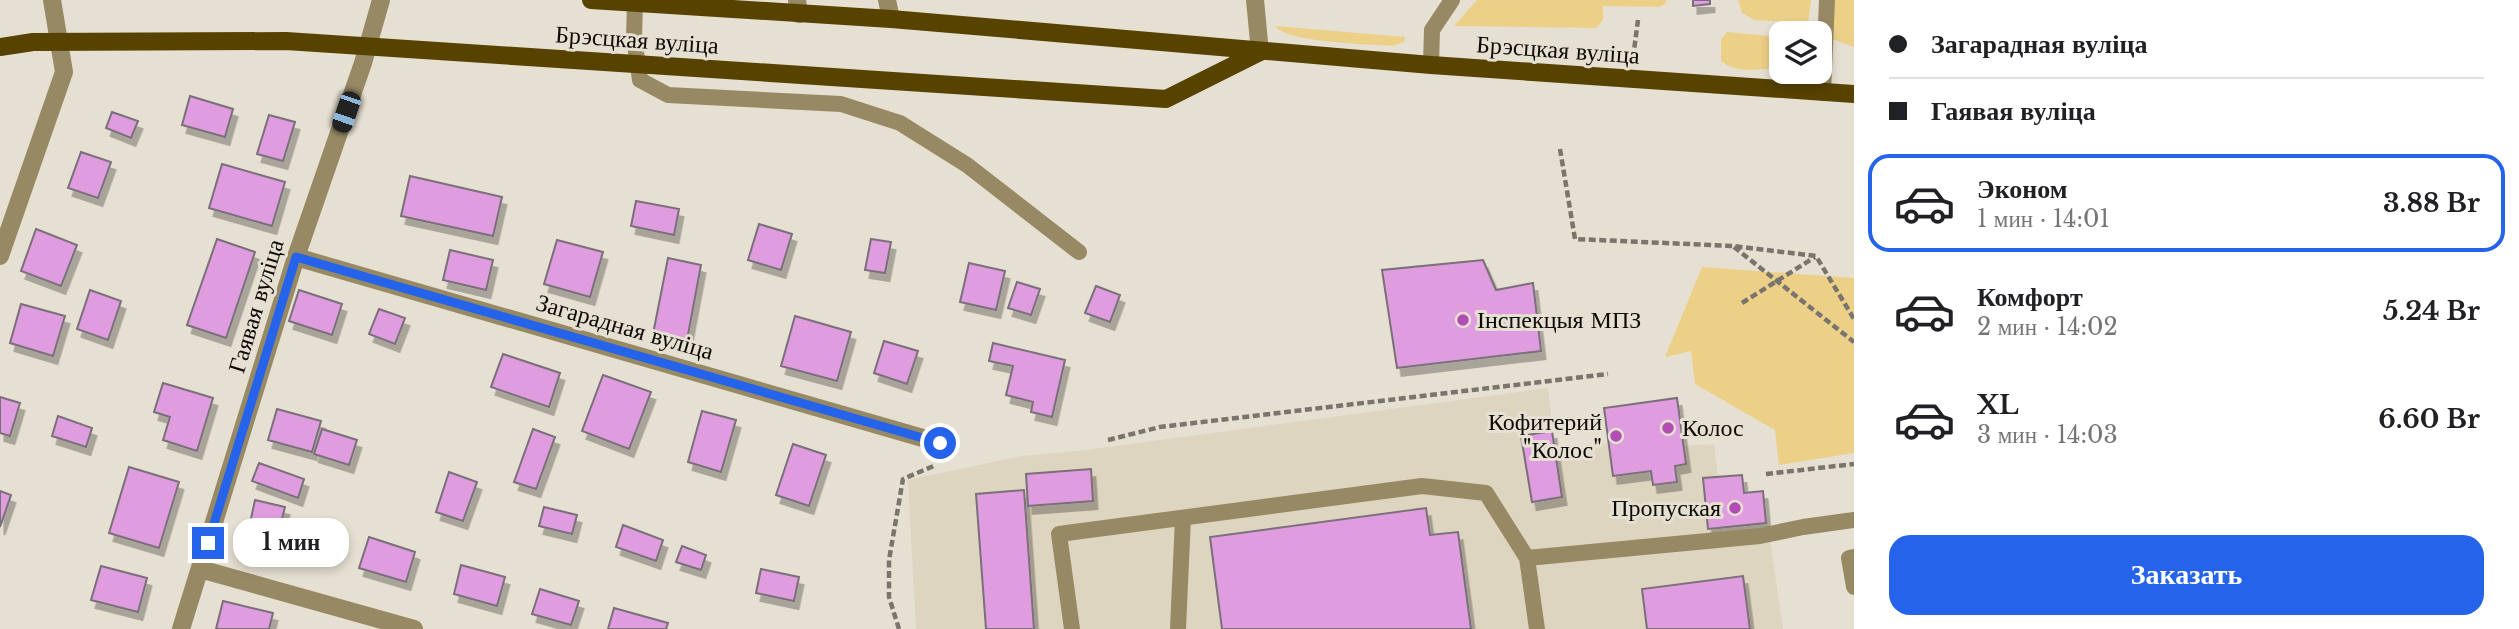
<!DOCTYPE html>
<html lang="ru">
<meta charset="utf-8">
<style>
body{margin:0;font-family:"Libre Baskerville",serif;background:#f6f6f6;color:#202124;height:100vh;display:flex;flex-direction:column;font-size:26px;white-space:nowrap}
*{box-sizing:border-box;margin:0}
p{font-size:23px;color:#757577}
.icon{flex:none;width:38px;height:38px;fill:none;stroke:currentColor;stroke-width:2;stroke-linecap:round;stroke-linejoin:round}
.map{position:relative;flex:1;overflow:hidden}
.drawer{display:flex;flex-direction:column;background:#fff;width:665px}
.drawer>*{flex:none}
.top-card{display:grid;align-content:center;height:154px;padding:0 35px;background:#fff}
.tools{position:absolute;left:1769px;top:21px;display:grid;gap:14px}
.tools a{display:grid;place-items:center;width:63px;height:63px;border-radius:14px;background:#fff;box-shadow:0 4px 10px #0003;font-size:35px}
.end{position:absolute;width:32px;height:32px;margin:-16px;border:9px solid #2563eb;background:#fff;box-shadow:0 0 0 4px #fff}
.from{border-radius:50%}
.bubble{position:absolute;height:49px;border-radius:21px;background:#fff;box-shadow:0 4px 10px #0003;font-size:23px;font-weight:800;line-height:49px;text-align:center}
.car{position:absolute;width:21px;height:42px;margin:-21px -10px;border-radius:9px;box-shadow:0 0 5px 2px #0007;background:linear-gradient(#222 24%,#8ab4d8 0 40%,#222 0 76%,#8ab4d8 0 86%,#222 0)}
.top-card b{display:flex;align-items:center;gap:24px;height:66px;font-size:26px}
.top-card b+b{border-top:2px solid #e0e0e0}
.top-card i{width:18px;height:18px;background:#202124}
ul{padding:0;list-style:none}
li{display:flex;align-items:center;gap:21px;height:98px;margin:0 14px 10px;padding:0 21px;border:4px solid transparent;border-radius:21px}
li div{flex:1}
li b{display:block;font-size:26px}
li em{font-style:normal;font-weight:800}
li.selected{border-color:#2563eb}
li>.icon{width:63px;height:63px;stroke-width:1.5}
.primary-button{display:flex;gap:14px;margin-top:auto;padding:14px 35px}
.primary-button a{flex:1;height:80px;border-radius:21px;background:#2563eb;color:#fff;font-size:28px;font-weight:800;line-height:80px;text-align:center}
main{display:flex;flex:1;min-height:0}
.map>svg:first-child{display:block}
.built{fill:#ded5c0}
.green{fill:#ecd088}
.building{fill:#df9cdf;stroke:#796f79;stroke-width:2;filter:url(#shadow)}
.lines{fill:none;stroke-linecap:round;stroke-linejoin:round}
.path{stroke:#79756c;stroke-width:4.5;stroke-dasharray:7 3.5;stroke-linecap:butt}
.lane{stroke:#988965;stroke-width:16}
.street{stroke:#988965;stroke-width:18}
.primary{stroke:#574200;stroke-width:18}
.route{stroke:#2563eb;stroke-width:9}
.poi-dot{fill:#b14db3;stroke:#e6e0d2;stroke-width:2.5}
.labels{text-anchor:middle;stroke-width:6;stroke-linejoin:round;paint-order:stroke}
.street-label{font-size:24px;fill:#0d0b07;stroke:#e6e0d2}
.poi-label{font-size:24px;fill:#0d0b07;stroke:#e6e0d2;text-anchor:start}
</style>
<main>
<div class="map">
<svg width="1854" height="629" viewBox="0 0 1854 629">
<defs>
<filter id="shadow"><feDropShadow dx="4.5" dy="8" stdDeviation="0" flood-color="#0004"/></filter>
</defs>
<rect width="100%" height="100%" fill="#e6e0d2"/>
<path class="built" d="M1548 388 1555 450 1608 443 1604 408 1677 398 1684 446 1714 444 1718 477 1742 475 1744 493 1763 491 1783 629H916L908 480 1022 456 1086 450Z"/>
<path class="green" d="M1477 0H1666V3L1659 7 1603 6V20L1596 28 1454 26Z
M1738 0H1811L1808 23 1755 20 1742 13Z
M1832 0H1854V47L1829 38Z
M1275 26 1405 37 1404 42 1393 46C1370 44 1287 43 1275 26Z
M1727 32 1781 37V66C1764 70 1736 74 1721 61V39Z
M1702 267 1854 278V453L1779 465 1775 430 1695 384 1691 351 1665 357Z"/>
<path class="building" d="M1693 0H1710V4L1693 6Z
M190 96 233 109 225 137 182 125Z
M112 112 138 121 131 138 106 128Z
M269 115 295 122 283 161 257 154Z
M81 152 111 162 98 198 68 188Z
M222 164 285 182 272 226 209 208Z
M410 176 502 197 493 236 401 216Z
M636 201 679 209 674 235 631 226Z
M759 224 792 234 781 270 748 260Z
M36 229 77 245 61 286 21 271Z
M217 239 255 252 226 338 187 325Z
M871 239 891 242 885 273 865 270Z
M557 240 603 252 590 297 544 284Z
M450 250 493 260 486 290 443 280Z
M668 258 701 265 687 340 653 334Z
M1483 260 1496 290 1533 283 1541 351 1397 368 1382 270Z
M969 263 1005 271 996 310 960 302Z
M1017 282 1040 289 1031 315 1008 308Z
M1096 286 1120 295 1110 322 1085 313Z
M90 290 121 301 108 340 77 329Z
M299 290 342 304 332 335 289 321Z
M21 304 65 316 53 356 10 343Z
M379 309 405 318 395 344 369 334Z
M795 316 851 332 837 381 781 366Z
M884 341 918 351 907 384 874 373Z
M993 343 1065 360 1052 417 1031 412 1033 402 1006 395 1013 366 989 361Z
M503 354 560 373 549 407 491 387Z
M603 375 651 392 629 449 582 431Z
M163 383 213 398 197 451 163 440 170 417 154 412Z
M0 397 20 403 10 436 0 433Z
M1677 398 1686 464 1675 466 1677 482 1653 485 1651 471 1613 476 1604 408Z
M277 409 321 421 312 452 268 440Z
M702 411 736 420 721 472 688 462Z
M58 416 92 428 86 447 52 436Z
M322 429 357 440 349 465 314 454Z
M533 429 555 437 536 489 514 482Z
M1552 431 1562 497 1532 502 1521 436Z
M793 444 826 455 809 506 776 495Z
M259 463 304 479 298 498 252 481Z
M129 467 179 482 159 548 109 533Z
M1091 469 1093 501 1028 506 1026 474Z
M449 472 477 482 463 521 436 512Z
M1742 475 1744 493 1763 491 1766 523 1708 529 1703 478Z
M1024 490 1034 629H986L976 494Z
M0 491 11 495 0 527Z
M255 500 285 507 276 543 247 537Z
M544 507 577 515 572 534 539 526Z
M1426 508 1430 535 1458 532 1471 629H1222L1210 537Z
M623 525 663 540 656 561 616 547Z
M369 537 415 552 406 582 359 568Z
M682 546 706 555 701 570 676 562Z
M461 565 505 577 497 606 454 594Z
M101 566 147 578 138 612 91 600Z
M761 569 799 577 794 601 756 593Z
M1743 576 1750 629H1647L1642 589Z
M540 589 579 601 571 625 532 614Z
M223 601 273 613 269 629H216Z
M614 608 668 623 666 629H608Z"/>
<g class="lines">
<path class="path" d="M1633 58 1638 20
M1560 149 1575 239 1733 246 1816 256 1854 319
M1734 247 1854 342
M1742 303 1815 257
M1108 440 1160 427 1608 374
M1766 474 1854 464
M899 629 889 597V560L903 479 936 465"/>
<path class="lane" d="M635 3 634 38 640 80 668 95 841 104 900 123 967 165 1079 252
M1431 65 1432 30 1452 0
M1823 93 1827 0
M1854 557 1849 558 1854 587
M1527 558 1760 536 1803 527 1854 520
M1072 629 1059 534 1422 486 1486 493 1527 558 1537 629
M1178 629 1183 518"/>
<path class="street" d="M797 0 799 14
M887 0 891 19
M1255 0 1260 52
M0 256 64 72 52 0
M296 257 940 443
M200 569 414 629
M181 629 296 257 363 63 381 0"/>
<path class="primary" d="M591 0 891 19 1431 65 1854 94
M0 47 33 42 286 41 1166 99 1260 52"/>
</g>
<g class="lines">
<path class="route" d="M208 543 296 257 940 443"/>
</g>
<g class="poi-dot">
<circle cx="1463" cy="320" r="7"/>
<circle cx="1668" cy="428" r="7"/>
<circle cx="1616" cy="436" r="7"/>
<circle cx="1735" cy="508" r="7"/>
</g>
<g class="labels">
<g class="street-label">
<text transform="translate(637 40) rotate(4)" y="8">Брэсцкая вуліца</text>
<text transform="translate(1558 50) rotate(4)" y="8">Брэсцкая вуліца</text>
<text transform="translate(256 306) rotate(-73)" y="8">Гаявая вуліца</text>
<text transform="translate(625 327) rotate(16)" y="8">Загарадная вуліца</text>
</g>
<g class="poi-label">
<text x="1477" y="328">Інспекцыя МПЗ</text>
<text x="1602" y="430" text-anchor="end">Кофитерий<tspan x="1602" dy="28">"Колос"</tspan></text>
<text x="1682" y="436">Колос</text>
<text x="1721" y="516" text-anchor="end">Пропуская</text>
</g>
</g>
</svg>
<div class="tools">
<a><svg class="icon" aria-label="layers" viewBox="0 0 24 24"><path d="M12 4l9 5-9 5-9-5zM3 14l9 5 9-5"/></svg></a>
</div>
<i class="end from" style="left:940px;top:443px"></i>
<i class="end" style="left:208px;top:543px"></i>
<div class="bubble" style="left:233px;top:518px;width:116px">1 мин</div>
<i class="car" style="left:346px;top:112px;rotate:199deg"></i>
</div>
<section class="drawer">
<div class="top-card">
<b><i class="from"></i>Загарадная вуліца</b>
<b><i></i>Гаявая вуліца</b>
</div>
<ul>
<li class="selected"><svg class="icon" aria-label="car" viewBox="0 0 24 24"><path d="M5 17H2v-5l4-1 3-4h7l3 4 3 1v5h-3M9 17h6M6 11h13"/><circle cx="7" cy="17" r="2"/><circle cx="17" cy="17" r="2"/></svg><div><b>Эконом</b><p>1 мин · 14:01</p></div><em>3.88 Br</em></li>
<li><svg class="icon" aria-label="car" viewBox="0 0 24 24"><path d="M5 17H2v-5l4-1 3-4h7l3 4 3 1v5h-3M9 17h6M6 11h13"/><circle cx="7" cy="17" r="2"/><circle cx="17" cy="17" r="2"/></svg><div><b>Комфорт</b><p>2 мин · 14:02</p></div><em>5.24 Br</em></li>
<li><svg class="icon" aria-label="car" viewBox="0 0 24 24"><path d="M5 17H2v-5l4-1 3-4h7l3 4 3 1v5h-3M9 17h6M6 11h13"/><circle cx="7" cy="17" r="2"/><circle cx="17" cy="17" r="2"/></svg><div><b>XL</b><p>3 мин · 14:03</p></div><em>6.60 Br</em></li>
</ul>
<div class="primary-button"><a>Заказать</a></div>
</section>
</main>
